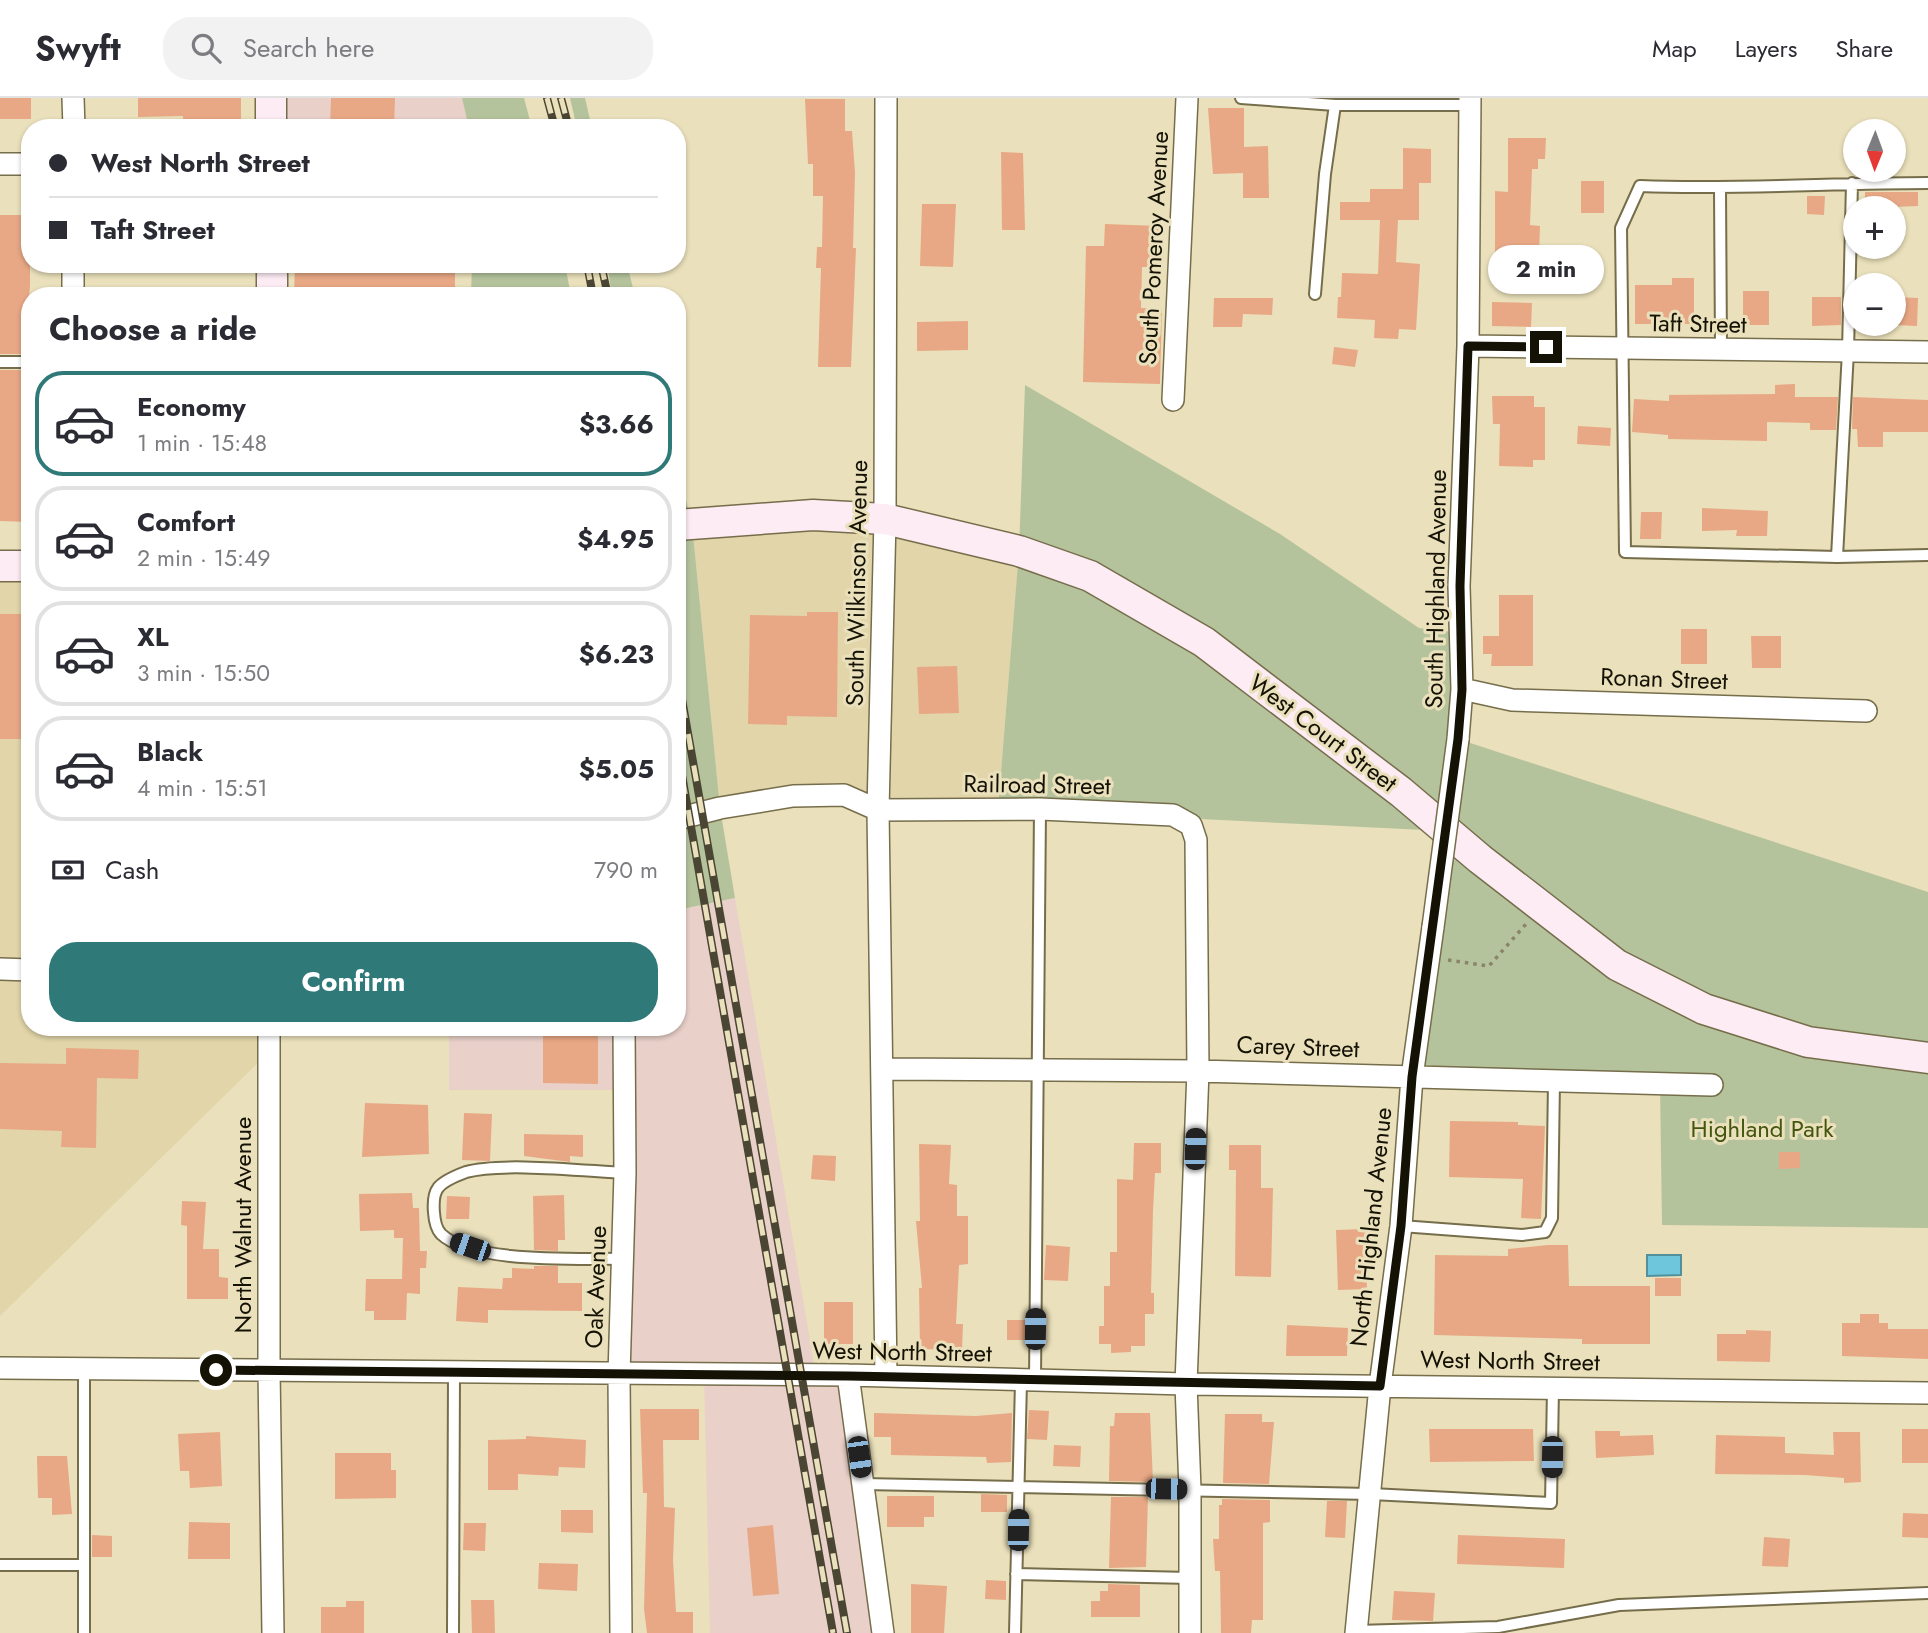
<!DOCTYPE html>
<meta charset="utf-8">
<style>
body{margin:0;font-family:Jost,sans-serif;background:#f2f2f3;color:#2b2b33;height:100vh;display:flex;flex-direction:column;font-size:26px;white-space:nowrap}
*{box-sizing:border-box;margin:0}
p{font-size:23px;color:#7c7c81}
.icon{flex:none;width:38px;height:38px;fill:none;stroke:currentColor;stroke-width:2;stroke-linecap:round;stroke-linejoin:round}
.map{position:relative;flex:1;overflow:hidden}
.drawer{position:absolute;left:21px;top:189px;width:665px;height:749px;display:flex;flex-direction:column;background:#fff;border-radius:28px;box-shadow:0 2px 5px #0004}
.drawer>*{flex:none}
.banner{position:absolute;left:21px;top:21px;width:665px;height:154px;border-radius:28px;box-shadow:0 2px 5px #0004;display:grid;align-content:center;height:154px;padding:0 28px;background:#fff}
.needle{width:46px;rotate:181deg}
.buttons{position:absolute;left:1843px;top:21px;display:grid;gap:14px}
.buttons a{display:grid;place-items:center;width:63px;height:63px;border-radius:50%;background:#fff;box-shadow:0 2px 5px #0004;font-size:35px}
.end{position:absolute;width:32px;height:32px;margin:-16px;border:9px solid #141105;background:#fff;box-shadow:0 0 0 4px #fff}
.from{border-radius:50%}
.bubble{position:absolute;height:49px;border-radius:24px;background:#fff;box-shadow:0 2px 5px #0004;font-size:23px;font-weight:700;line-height:49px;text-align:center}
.car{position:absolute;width:21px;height:42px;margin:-21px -10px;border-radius:9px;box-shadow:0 0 5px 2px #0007;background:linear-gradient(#222 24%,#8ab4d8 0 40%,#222 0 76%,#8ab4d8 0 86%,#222 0)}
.banner b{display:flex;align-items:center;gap:24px;height:66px;font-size:26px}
.banner b+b{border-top:2px solid #e1e1e2}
.banner i{width:18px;height:18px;background:#2b2b33}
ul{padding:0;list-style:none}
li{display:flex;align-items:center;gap:21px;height:105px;margin:0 14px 10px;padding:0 14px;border:4px solid #e1e1e2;border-radius:28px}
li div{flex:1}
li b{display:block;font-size:26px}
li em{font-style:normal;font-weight:700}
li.selected{border-color:#2f7978}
li>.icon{width:63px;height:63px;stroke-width:1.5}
h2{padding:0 28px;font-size:32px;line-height:84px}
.pay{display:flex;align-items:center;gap:18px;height:77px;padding:0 28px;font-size:26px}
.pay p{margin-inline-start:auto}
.action{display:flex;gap:14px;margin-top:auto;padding:14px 28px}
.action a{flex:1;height:80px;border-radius:28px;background:#2f7978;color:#fff;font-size:28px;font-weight:700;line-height:80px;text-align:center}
header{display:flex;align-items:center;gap:42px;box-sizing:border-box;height:98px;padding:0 35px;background:#fff;border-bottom:2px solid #e1e1e2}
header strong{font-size:33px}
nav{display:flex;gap:38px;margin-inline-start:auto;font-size:24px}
.search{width:490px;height:63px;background:#f2f2f3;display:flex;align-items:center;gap:18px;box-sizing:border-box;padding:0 24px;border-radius:28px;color:#7c7c81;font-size:26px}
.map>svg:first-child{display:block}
.built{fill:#e1d5a9}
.industrial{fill:#e9d0c9}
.green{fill:#b4c39c}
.water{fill:#6ec6dc;stroke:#53909c;stroke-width:2}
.building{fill:#e8a885}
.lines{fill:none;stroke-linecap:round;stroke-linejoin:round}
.lane-casing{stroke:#766d4b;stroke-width:14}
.street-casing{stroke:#766d4b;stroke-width:24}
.secondary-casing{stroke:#766d4b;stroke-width:33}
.path{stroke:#8b846a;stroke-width:3.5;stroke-dasharray:3.5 5;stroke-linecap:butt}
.lane{stroke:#fff;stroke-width:10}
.street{stroke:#fff;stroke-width:21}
.secondary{stroke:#fdecf4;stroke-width:30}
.rail-casing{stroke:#4a4633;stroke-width:8}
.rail{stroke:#eae0bb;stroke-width:5;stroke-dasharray:16;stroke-linecap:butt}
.street-bridge-casing{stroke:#766d4b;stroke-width:24;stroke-linecap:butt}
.street-bridge{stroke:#fff;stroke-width:21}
.route{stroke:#141105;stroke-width:9}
.labels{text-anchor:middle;stroke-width:6;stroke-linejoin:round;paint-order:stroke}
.street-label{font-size:24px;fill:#141105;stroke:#eae0bb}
.park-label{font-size:24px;fill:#42560f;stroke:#eae0bb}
</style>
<header>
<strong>Swyft</strong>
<div class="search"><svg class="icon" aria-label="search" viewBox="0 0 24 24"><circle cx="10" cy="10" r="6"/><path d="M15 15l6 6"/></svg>Search here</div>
<nav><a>Map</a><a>Layers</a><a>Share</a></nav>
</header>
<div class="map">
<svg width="1928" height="1535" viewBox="0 0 1928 1535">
<rect width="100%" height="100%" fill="#eae0bb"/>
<path class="built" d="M758 421 1019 453 998 711 878 712 844 697 720 710 692 426Z
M0 468H30V929H269V954L0 1218Z"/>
<path class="industrial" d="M271 0H462L469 30H271Z
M735 800 816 1278 848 1277 883 1535H710L704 1278 619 1277 624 992H449V929H677V812Z"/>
<path class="green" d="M462 0H524L532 30H469Z
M570 0H585L592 30H577Z
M472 166H565L571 198H471Z
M607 166H627L635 198H612Z
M1025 287 1280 436 1419 530 1461 535 1458 641 1928 794V1130L1662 1127 1660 986 1412 979 1445 733 998 711 1019 453Z
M677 367 692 426 720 710 735 800 677 812Z"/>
<path class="water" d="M1647 1157H1681V1177L1647 1178Z"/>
<path class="building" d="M0 0H31V21H0Z
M138 0H241V29L211 28V22H183V18L138 19Z
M331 0H395L394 30H330Z
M805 1H845V33H852L855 75 853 150H856L851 269H818L821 170H816L817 149H822L823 98H813V66H808Z
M1208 10H1244V49L1268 48 1269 100H1243V75L1213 76Z
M1508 40H1546L1545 61H1538V71H1532L1530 127 1540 128 1539 155 1495 154V93L1508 94Z
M1403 50 1431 51V85H1419V122H1398L1396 164 1420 166 1416 232 1399 231 1398 241 1374 240 1375 222 1337 220 1338 199H1341L1342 175 1378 176 1380 122H1340V104H1370V91H1403Z
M1001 54 1023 55 1025 132H1002Z
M1581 83H1604V115H1581Z
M1865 94H1918V108L1865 110Z
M1807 98H1825L1824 117 1807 116Z
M922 106H956L953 169 920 168Z
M0 117H30V187L25 256H0Z
M1105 126 1159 128 1158 169H1142L1141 210 1162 211 1160 286 1083 284 1086 148H1104Z
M295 166H455V198H294Z
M1672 180H1694V226H1635V187H1672Z
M1743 193H1769V227H1743Z
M1812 199H1841V227L1812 228Z
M1894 199 1918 200 1917 228 1894 227Z
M1214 200H1273L1272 217 1243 216 1242 229H1213Z
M1492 204 1532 205 1531 229 1492 228Z
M968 223V252L917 253V224Z
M1334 249 1358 252 1355 269 1332 266Z
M0 272H24V278H30V424L0 423Z
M1795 286V299H1838L1836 332H1810V325L1767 324V343L1668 341V337L1632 334 1634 301 1669 303V297L1775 296V287Z
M1492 298H1534V309H1545V362H1533V369L1499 368 1500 326H1493Z
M1853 299 1928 302V334H1883V349H1858L1857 331H1852Z
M1578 328 1611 330 1610 348 1577 346Z
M1702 410 1768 413 1767 438H1736L1737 432 1702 433Z
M1641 414H1662L1661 441H1640Z
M1499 497H1533V568H1491L1492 556H1483V538H1499Z
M807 514H838L837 619 787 618V627L748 626 750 517 807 518Z
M0 516H30V641H0Z
M1681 531H1707V566H1681Z
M1751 538H1781V570H1752Z
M957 568 959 615 919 616 917 569Z
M543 929H598V986L543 985Z
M66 950 139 952 138 981 97 980 96 1050 61 1049 62 1033 0 1031V965L66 966Z
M365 1005 428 1007 429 1056 362 1059Z
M464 1015 492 1016 490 1063 462 1062Z
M1450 1023 1518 1024V1027L1545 1028 1541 1121 1521 1120 1523 1081 1449 1079Z
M524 1036 583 1037V1059L570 1058V1064L524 1058Z
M1134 1045H1161V1075H1155L1153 1112 1151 1195H1154V1216H1145V1248H1131V1254L1111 1255V1246H1099V1228H1104V1188H1110V1154H1117V1081L1133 1082Z
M919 1046 951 1047 949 1086 957 1087V1118H968V1166L959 1167 956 1226H963L962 1252 920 1251 919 1190H922L916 1123H920Z
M1229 1047H1261V1090H1273L1271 1179 1235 1178 1236 1072H1229Z
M1779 1054H1800V1070L1779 1071Z
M813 1057 836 1058 835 1083 811 1081Z
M412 1095 413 1110H419L420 1153H427L426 1170H420V1196L407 1195 406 1222H374V1213H365L366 1181H402L403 1140H394V1132L360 1133 359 1096Z
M564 1097 565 1142H558V1153L534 1152 533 1098Z
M447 1098 470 1099 469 1121H446Z
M182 1103 206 1104 203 1151H219V1179L228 1180V1201H187V1128L181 1127Z
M1365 1131 1367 1191 1338 1192 1336 1132Z
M1046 1147 1070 1149 1068 1183 1044 1182Z
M1548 1147H1568L1569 1188H1650V1246H1582V1241L1434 1237 1435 1157 1508 1158V1151Z
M534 1168H558V1185H582V1213L488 1212V1225L456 1223 458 1189 502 1191 503 1180H512V1170L534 1171Z
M1655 1180H1681V1198H1655Z
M824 1204H853V1246H824Z
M1860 1216H1879V1225H1888V1231H1928V1261L1842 1258V1225H1860Z
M1007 1222H1027V1242H1007Z
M1287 1227 1348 1230 1347 1258H1286Z
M1746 1232 1771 1233 1770 1264 1717 1263V1236H1746Z
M640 1311H699V1342H663L664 1409 675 1410 673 1462 676 1514H693V1535H647L644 1511 647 1395H643Z
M1029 1312 1049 1313 1047 1342 1027 1341Z
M874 1315 976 1318 1012 1315 1011 1364 987 1365 986 1359 891 1357V1339H874Z
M1115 1315H1150L1153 1384 1109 1383 1110 1328H1114Z
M1225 1316H1262V1324H1274L1269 1386 1223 1385Z
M1429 1331H1533L1534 1363 1430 1364Z
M1902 1331H1928V1365H1902Z
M1595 1333H1620V1338L1653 1337 1654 1357 1596 1360Z
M220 1334 222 1388 190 1390 189 1373H180L178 1336Z
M1833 1334H1860L1861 1384 1844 1385V1380L1805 1377 1715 1376 1716 1337 1785 1339V1355L1834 1357Z
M526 1338 586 1342 585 1370 559 1369 558 1378 518 1376V1392H488V1342L526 1341Z
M1054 1347 1081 1348 1080 1369 1053 1368Z
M335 1355H391V1372H396V1400L335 1401Z
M37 1358H67L72 1416 52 1417V1400H38Z
M981 1396 1007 1397V1414H981Z
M887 1398H934V1419H924V1429H887Z
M1111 1399H1148L1146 1469 1109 1470Z
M1222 1401 1270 1402V1424L1263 1425V1522H1252L1251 1535H1221L1220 1473H1215L1213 1441H1219V1407H1222Z
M1327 1403H1347L1345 1440 1325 1439Z
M561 1412H593V1435L561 1434Z
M1903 1415 1928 1416V1440L1902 1439Z
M189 1424 230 1425V1461H188Z
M464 1425H486L485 1453 463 1452Z
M773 1427 779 1496 753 1498 747 1430Z
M92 1437 112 1438V1459H92Z
M1458 1437 1565 1441 1564 1470 1457 1466Z
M1764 1439 1790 1441 1788 1469 1762 1468Z
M539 1465 578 1466 577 1493 538 1491Z
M986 1482 1006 1483V1502L985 1501Z
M911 1486 947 1488 944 1535H911Z
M1108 1486 1140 1487V1519H1091V1503H1100V1493H1108Z
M1394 1493 1435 1495 1433 1523 1392 1522Z
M471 1502H494L495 1535H472Z
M346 1503H364V1535H321V1509H346Z"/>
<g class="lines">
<g class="lane-casing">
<path id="lane" d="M1241 0 1335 7H1470
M1928 85C1832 85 1736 92 1640 88L1621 130 1625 454 1837 459 1928 457
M1720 91 1721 252
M1315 196 1325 76 1335 7
M0 264H30
M1837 459 1848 253 1852 85
M1401 1128 1522 1137 1545 1134 1552 1120 1554 983
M623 1161C579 1160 473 1166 441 1136 433 1128 431 1099 438 1090 443 1083 458 1077 466 1074 502 1064 584 1073 625 1075
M1035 1283 1040 711
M863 1386 1371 1396 1551 1405 1553 1290
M0 1467H84
M1016 1476 1190 1480
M1356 1533 1498 1529 1619 1507 1928 1495
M84 1535V1270
M453 1535 454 1275
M1015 1535 1021 1283"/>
</g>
<g class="street-casing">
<path id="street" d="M73 0 74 30
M0 66H30
M73 198V166
M1468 248 1928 254
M1173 302 1187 0
M1462 591 1512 602 1866 613
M1458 641 1462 591 1459 488 1468 248 1470 0
M677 721 720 710 793 698 844 697 878 712 1040 711 1173 717 1191 727 1196 742 1198 973 1186 1286 1190 1392V1535
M0 871 30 872
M269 929V1273L273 1535
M882 971 1198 973 1712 987
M0 1270 848 1277 1186 1286 1928 1295
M848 1277 883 1535
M886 1278 878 712 885 421 886 0
M621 1535 619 1277 625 1075 624 929
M1356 1535 1380 1288 1401 1128 1412 979 1433 829"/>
</g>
<g class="secondary-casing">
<path id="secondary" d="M271 0V30
M272 198V166
M677 427 813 417 885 421 1019 453 1090 478 1204 544 1401 694 1480 761 1617 867 1704 911 1808 944 1928 960
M0 468H30"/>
</g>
<path class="path" d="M1448 862 1489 868 1526 826"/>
<use href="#lane" class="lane"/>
<use href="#street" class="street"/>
<use href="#secondary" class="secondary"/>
<g class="rail-casing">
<path id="rail" d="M547 0 555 30
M561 0 569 30
M587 166 593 198
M601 166 608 198
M677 573 847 1535
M677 649 833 1535"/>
</g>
<use href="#rail" class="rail"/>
<g class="street-bridge-casing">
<path id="street-bridge" d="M1433 829 1458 641"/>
</g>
<use href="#street-bridge" class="street-bridge"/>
</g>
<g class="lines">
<path class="route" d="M216 1272 848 1278 1380 1288 1401 1128 1412 979 1458 641 1462 592 1460 488 1468 248 1546 249"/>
</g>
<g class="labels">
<g class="street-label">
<text transform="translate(1154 150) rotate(-87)" y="8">South Pomeroy Avenue</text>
<text transform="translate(1698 226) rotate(1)" y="8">Taft Street</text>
<text transform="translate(857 485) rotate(-89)" y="8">South Wilkinson Avenue</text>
<text transform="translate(1436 491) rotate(-89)" y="8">South Highland Avenue</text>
<text transform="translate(1664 581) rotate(2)" y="8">Ronan Street</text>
<text transform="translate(1323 635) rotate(37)" y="8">West Court Street</text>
<text transform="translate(1037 687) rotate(1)" y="8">Railroad Street</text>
<text transform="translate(1298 949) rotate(2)" y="8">Carey Street</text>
<text transform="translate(243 1127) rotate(-90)" y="8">North Walnut Avenue</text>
<text transform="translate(1371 1129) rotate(-84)" y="8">North Highland Avenue</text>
<text transform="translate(596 1189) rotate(-88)" y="8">Oak Avenue</text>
<text transform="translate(902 1254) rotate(1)" y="8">West North Street</text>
<text transform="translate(1510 1263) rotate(1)" y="8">West North Street</text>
</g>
<g class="park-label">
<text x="1762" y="1039">Highland Park</text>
</g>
</g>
</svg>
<div class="buttons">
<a><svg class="needle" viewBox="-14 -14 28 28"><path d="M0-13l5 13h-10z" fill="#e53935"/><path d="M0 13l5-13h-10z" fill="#7c7c81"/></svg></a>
<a>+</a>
<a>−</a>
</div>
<i class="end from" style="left:216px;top:1272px"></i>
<i class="end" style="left:1546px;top:249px"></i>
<div class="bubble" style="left:1488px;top:147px;width:116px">2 min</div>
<i class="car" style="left:1195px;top:1051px;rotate:2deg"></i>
<i class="car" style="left:470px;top:1149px;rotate:289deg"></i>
<i class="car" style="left:1035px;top:1231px;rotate:1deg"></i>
<i class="car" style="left:859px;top:1359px;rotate:172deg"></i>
<i class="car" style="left:1552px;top:1359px;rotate:181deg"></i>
<i class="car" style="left:1166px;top:1391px;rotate:91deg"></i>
<i class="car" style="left:1018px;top:1432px;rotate:1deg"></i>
<div class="banner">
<b><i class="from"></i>West North Street</b>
<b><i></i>Taft Street</b>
</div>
<section class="drawer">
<h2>Choose a ride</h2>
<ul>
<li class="selected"><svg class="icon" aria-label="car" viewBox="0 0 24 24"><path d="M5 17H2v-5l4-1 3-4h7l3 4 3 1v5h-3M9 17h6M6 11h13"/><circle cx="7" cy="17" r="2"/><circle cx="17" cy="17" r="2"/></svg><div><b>Economy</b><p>1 min · 15:48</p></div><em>$3.66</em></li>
<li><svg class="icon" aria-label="car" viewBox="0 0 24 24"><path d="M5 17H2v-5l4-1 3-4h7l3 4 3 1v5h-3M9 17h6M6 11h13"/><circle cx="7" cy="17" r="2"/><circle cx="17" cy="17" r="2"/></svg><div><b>Comfort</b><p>2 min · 15:49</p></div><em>$4.95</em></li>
<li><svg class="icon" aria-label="car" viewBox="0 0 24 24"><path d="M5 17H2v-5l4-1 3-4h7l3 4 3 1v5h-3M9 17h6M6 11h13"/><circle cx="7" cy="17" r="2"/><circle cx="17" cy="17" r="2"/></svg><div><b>XL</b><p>3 min · 15:50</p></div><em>$6.23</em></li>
<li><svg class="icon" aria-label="car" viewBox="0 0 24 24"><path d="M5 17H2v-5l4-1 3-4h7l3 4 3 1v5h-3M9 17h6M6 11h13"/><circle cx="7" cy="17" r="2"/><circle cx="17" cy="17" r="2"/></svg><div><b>Black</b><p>4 min · 15:51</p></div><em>$5.05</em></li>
</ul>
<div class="pay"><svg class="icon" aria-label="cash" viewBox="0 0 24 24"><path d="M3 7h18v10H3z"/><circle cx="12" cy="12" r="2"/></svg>Cash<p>790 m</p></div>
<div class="action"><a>Confirm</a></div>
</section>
</div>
